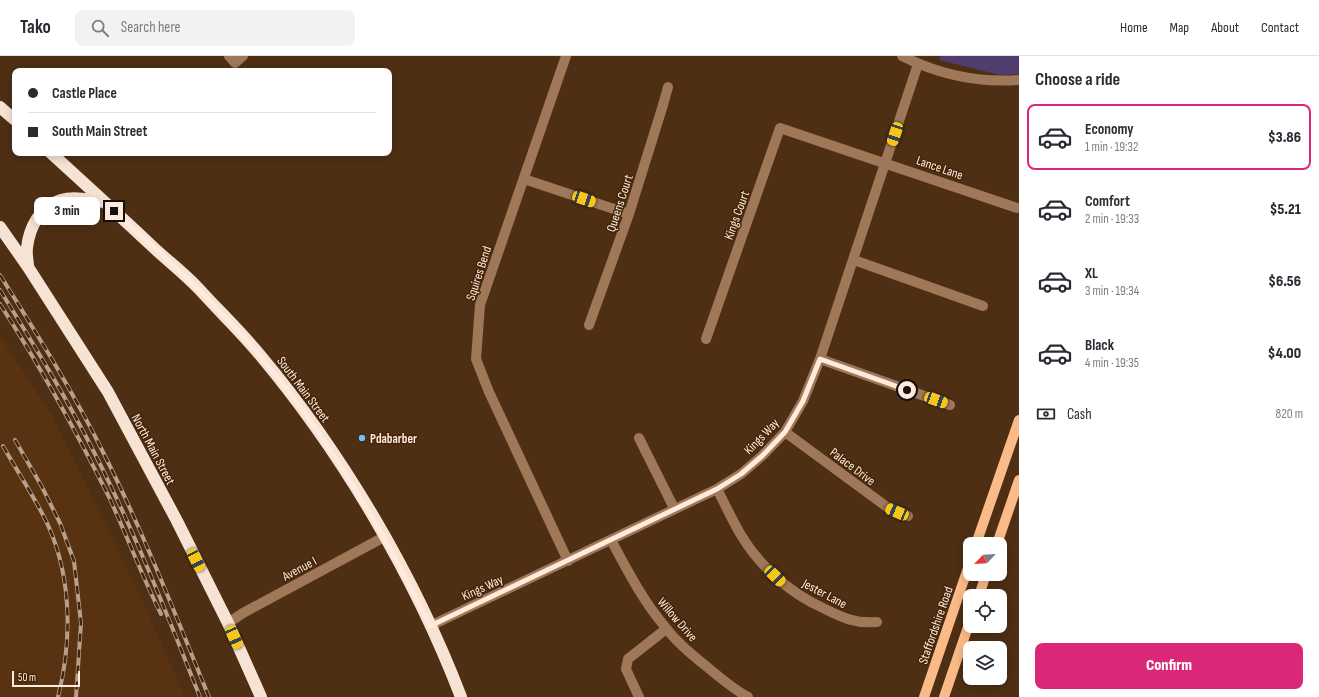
<!DOCTYPE html>
<meta charset="utf-8">
<style>
body{margin:0;font-family:"Sofia Sans Condensed",sans-serif;background:#f2f2f3;color:#2b2b33;height:100vh;display:flex;flex-direction:column;font-size:15px;white-space:nowrap}
*{box-sizing:border-box;margin:0}
p{font-size:13px;color:#7c7c81}
.icon{flex:none;width:22px;height:22px;fill:none;stroke:currentColor;stroke-width:2;stroke-linecap:round;stroke-linejoin:round}
.map{position:relative;flex:1;overflow:hidden}
.details{display:flex;flex-direction:column;background:#fff;width:300px}
.details>*{flex:none}
.hud{position:absolute;left:12px;top:12px;width:380px;height:88px;border-radius:8px;box-shadow:0 2px 10px #0003;display:grid;align-content:center;height:88px;padding:0 16px;background:#fff}
.needle{width:26px;rotate:245deg}
.fabs{position:absolute;left:963px;top:481px;display:grid;gap:8px}
.fabs a{display:grid;place-items:center;width:44px;height:44px;border-radius:8px;background:#fff;box-shadow:0 2px 10px #0003;font-size:20px}
.scale{position:absolute;left:12px;bottom:10px;width:68px;box-sizing:border-box;padding-left:4px;border:2px solid #ffeadb;border-top:0;font-size:11px;line-height:14px;white-space:nowrap;color:#ffeadb;-webkit-text-stroke:3px #432509;paint-order:stroke}
.end{position:absolute;width:18px;height:18px;margin:-9px;border:5px solid #ffeadb;background:#111;box-shadow:0 0 0 2px #111}
.from{border-radius:50%}
.bubble{position:absolute;height:28px;border-radius:8px;background:#fff;box-shadow:0 2px 10px #0003;font-size:13px;font-weight:800;line-height:28px;text-align:center}
.car{position:absolute;width:12px;height:24px;margin:-12px -6px;border-radius:5px;box-shadow:0 0 3px 1px #0007;background:linear-gradient(#f5c518 24%,#345 0 40%,#f5c518 0 76%,#345 0 86%,#f5c518 0)}
.hud b{display:flex;align-items:center;gap:14px;height:38px;font-size:15px}
.hud b+b{border-top:1px solid #e1e1e2}
.hud i{width:10px;height:10px;background:#2b2b33}
ul{padding:0;list-style:none}
li{display:flex;align-items:center;gap:12px;height:66px;margin:0 8px 6px;padding:0 8px;border:2px solid transparent;border-radius:8px}
li div{flex:1}
li b{display:block;font-size:15px}
li em{font-style:normal;font-weight:800}
li.current{border-color:#db2777}
li>.icon{width:36px;height:36px;stroke-width:1.5}
h2{padding:0 16px;font-size:18px;line-height:48px}
.pay{display:flex;align-items:center;gap:10px;height:44px;padding:0 16px;font-size:15px}
.pay p{margin-inline-start:auto}
.cta{display:flex;gap:8px;margin-top:auto;padding:8px 16px}
.cta a{flex:1;height:46px;border-radius:8px;background:#db2777;color:#fff;font-size:16px;font-weight:800;line-height:46px;text-align:center}
header{display:flex;align-items:center;gap:24px;box-sizing:border-box;height:56px;padding:0 20px;background:#fff;border-bottom:1px solid #e1e1e2}
header strong{font-size:19px}
nav{display:flex;gap:22px;margin-inline-start:auto;font-size:14px}
.search{width:280px;height:36px;background:#f2f2f3;display:flex;align-items:center;gap:10px;box-sizing:border-box;padding:0 14px;border-radius:8px;color:#7c7c81;font-size:15px}
main{display:flex;flex:1;min-height:0}
.map>svg:first-child{display:block}
.built{fill:#583211}
.green{fill:#4f3d70}
.lines{fill:none;stroke-linecap:round;stroke-linejoin:round}
.minor{stroke:#9f7859;stroke-width:10}
.major{stroke:#fbbb88;stroke-width:10}
.highway{stroke:#f7e3d4;stroke-width:12}
.rail-casing{stroke:#b89f8b;stroke-width:4}
.rail{stroke:#432509;stroke-width:2.5;stroke-dasharray:8;stroke-linecap:butt}
.route{stroke:#ffeadb;stroke-width:5}
.poi-dot{fill:#72c1f5;stroke:#432509;stroke-width:1.5}
.labels{text-anchor:middle;stroke-width:3;stroke-linejoin:round;paint-order:stroke}
.street-label{font-size:13px;fill:#ffeadb;stroke:#432509}
.poi-label{font-size:13px;font-weight:bold;fill:#ffeadb;stroke:#432509;text-anchor:start}
</style>
<header>
<strong>Tako</strong>
<div class="search"><svg class="icon" aria-label="search" viewBox="0 0 24 24"><circle cx="10" cy="10" r="6"/><path d="M15 15l6 6"/></svg>Search here</div>
<nav><a>Home</a><a>Map</a><a>About</a><a>Contact</a></nav>
</header>
<main>
<div class="map">
<svg width="1019" height="641" viewBox="0 0 1019 641">
<rect width="100%" height="100%" fill="#4e2f14"/>
<path class="built" d="M0 280 54 363 146 552 185 641H0Z"/>
<path class="green" d="M941 0H1019V18L1000 19 939 4Z"/>
<g class="lines">
<path class="minor" d="M229 0 235 7 243 0
M566 0 480 249 476 303 489 336 568 505
M902 0C938 18 979 27 1019 24
M524 123 629 158
M854 204 983 250
M589 269 629 158 663 49 668 31
M706 283 780 72 1017 152
M820 303 950 349
M785 376 887 451 908 460
M639 382 674 452
M717 433C725 448 732 464 741 479 760 511 791 538 825 553 843 562 856 568 877 566
M611 484C627 514 643 545 666 572 677 587 692 599 706 610 719 621 733 633 748 641
M228 567 243 557 384 481
M430 570 717 433 741 418 762 400 785 376 803 345 820 303 918 8
M639 641 626 613 628 603 666 573"/>
<path class="major" d="M976 488 1019 364
M997 488 1019 424
M979 540 986 518
M924 641 970 506
M944 641 970 565"/>
<path class="highway" d="M0 51 15 64
M51 97C85 128 119 159 153 191 168 205 185 218 199 233 219 255 241 276 260 299 343 398 415 521 461 641
M0 171 28 211 108 336 177 465 228 567 261 641
M28 211C28 205 26 198 27 192 29 172 40 150 61 144 74 140 90 144 104 146"/>
<g class="rail-casing">
<path id="rail" d="M0 219C37 278 74 337 105 400 144 478 176 560 209 641
M0 234C34 289 68 344 97 402 136 479 168 561 200 641
M0 248C40 310 76 375 109 441 127 480 142 520 161 558
M15 384 42 431 60 467 74 505 81 567 76 641
M3 390C16 413 31 436 43 459 72 514 73 582 58 641"/>
</g>
<use href="#rail" class="rail"/>
</g>
<g class="lines">
<path class="route" d="M114 155C165 201 216 247 260 300 329 382 383 474 430 570L717 433 741 418 762 400 785 376 803 345 820 303 907 334"/>
</g>
<circle class="poi-dot" cx="362" cy="382" r="4"/>
<g class="labels">
<g class="street-label">
<text transform="translate(940 111) rotate(19)" y="5">Lance Lane</text>
<text transform="translate(619 147) rotate(-72)" y="5">Queens Court</text>
<text transform="translate(736 159) rotate(-70)" y="5">Kings Court</text>
<text transform="translate(478 217) rotate(-72)" y="5">Squires Bend</text>
<text transform="translate(304 333) rotate(53)" y="5">South Main Street</text>
<text transform="translate(761 380) rotate(-46)" y="5">Kings Way</text>
<text transform="translate(154 393) rotate(62)" y="5">North Main Street</text>
<text transform="translate(853 410) rotate(37)" y="5">Palace Drive</text>
<text transform="translate(299 512) rotate(-28)" y="5">Avenue I</text>
<text transform="translate(482 531) rotate(-25)" y="5">Kings Way</text>
<text transform="translate(825 537) rotate(28)" y="5">Jester Lane</text>
<text transform="translate(678 563) rotate(49)" y="5">Willow Drive</text>
<text transform="translate(935 569) rotate(-71)" y="5">Staffordshire Road</text>
</g>
<g class="poi-label">
<text x="370" y="387">Pdabarber</text>
</g>
</g>
</svg>
<div class="fabs">
<a><svg class="needle" viewBox="-14 -14 28 28"><path d="M0-13l5 13h-10z" fill="#e53935"/><path d="M0 13l5-13h-10z" fill="#7c7c81"/></svg></a>
<a><svg class="icon" aria-label="locate" viewBox="0 0 24 24"><circle cx="12" cy="12" r="6"/><path d="M12 2v4M12 18v4M2 12h4M18 12h4"/></svg></a>
<a><svg class="icon" aria-label="layers" viewBox="0 0 24 24"><path d="M12 4l9 5-9 5-9-5zM3 14l9 5 9-5"/></svg></a>
</div>
<div class="scale">50 m</div>
<i class="end from" style="left:907px;top:334px"></i>
<i class="end" style="left:114px;top:155px"></i>
<div class="bubble" style="left:34px;top:141px;width:66px">3 min</div>
<i class="car" style="left:895px;top:78px;rotate:198deg"></i>
<i class="car" style="left:584px;top:143px;rotate:109deg"></i>
<i class="car" style="left:936px;top:344px;rotate:110deg"></i>
<i class="car" style="left:897px;top:456px;rotate:293deg"></i>
<i class="car" style="left:196px;top:504px;rotate:153deg"></i>
<i class="car" style="left:775px;top:520px;rotate:134deg"></i>
<i class="car" style="left:234px;top:581px;rotate:156deg"></i>
<div class="hud">
<b><i class="from"></i>Castle Place</b>
<b><i></i>South Main Street</b>
</div>
</div>
<section class="details">
<h2>Choose a ride</h2>
<ul>
<li class="current"><svg class="icon" aria-label="car" viewBox="0 0 24 24"><path d="M5 17H2v-5l4-1 3-4h7l3 4 3 1v5h-3M9 17h6M6 11h13"/><circle cx="7" cy="17" r="2"/><circle cx="17" cy="17" r="2"/></svg><div><b>Economy</b><p>1 min · 19:32</p></div><em>$3.86</em></li>
<li><svg class="icon" aria-label="car" viewBox="0 0 24 24"><path d="M5 17H2v-5l4-1 3-4h7l3 4 3 1v5h-3M9 17h6M6 11h13"/><circle cx="7" cy="17" r="2"/><circle cx="17" cy="17" r="2"/></svg><div><b>Comfort</b><p>2 min · 19:33</p></div><em>$5.21</em></li>
<li><svg class="icon" aria-label="car" viewBox="0 0 24 24"><path d="M5 17H2v-5l4-1 3-4h7l3 4 3 1v5h-3M9 17h6M6 11h13"/><circle cx="7" cy="17" r="2"/><circle cx="17" cy="17" r="2"/></svg><div><b>XL</b><p>3 min · 19:34</p></div><em>$6.56</em></li>
<li><svg class="icon" aria-label="car" viewBox="0 0 24 24"><path d="M5 17H2v-5l4-1 3-4h7l3 4 3 1v5h-3M9 17h6M6 11h13"/><circle cx="7" cy="17" r="2"/><circle cx="17" cy="17" r="2"/></svg><div><b>Black</b><p>4 min · 19:35</p></div><em>$4.00</em></li>
</ul>
<div class="pay"><svg class="icon" aria-label="cash" viewBox="0 0 24 24"><path d="M3 7h18v10H3z"/><circle cx="12" cy="12" r="2"/></svg>Cash<p>820 m</p></div>
<div class="cta"><a>Confirm</a></div>
</section>
</main>
